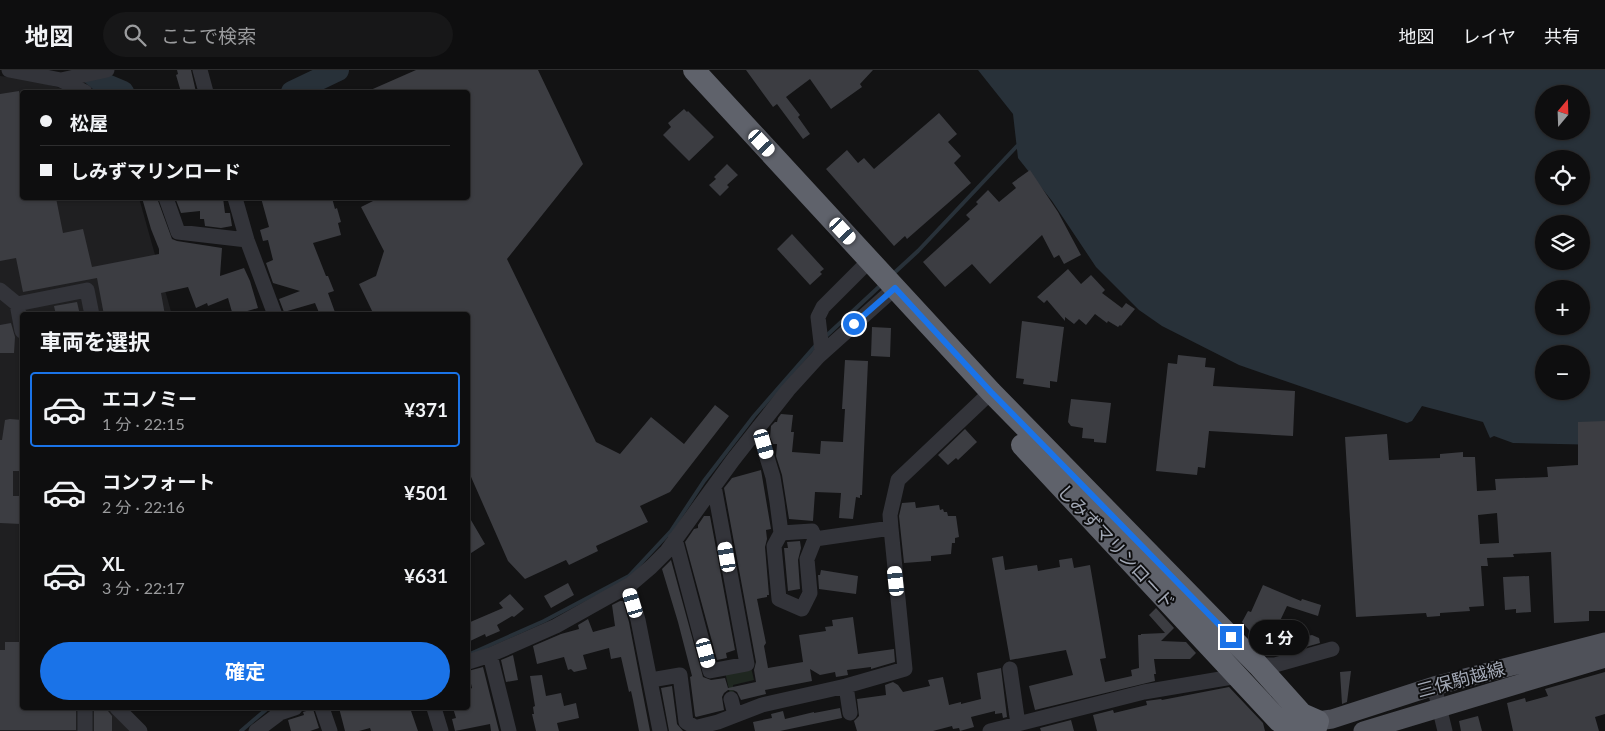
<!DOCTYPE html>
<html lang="ja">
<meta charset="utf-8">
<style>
body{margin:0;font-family:Lato,"Noto Sans JP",sans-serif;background:#171718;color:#f1f3f6;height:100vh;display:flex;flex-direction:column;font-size:19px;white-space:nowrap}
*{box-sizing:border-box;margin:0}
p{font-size:16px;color:#9b9c9e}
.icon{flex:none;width:28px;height:28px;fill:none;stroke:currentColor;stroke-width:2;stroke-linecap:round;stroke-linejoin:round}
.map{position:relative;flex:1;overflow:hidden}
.sheet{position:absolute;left:20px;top:242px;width:450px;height:398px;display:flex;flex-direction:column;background:#0e0e0f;border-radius:5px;box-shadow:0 1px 4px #0004,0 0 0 1px #2e2e2f}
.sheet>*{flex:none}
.banner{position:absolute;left:20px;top:20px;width:450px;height:110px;border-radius:5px;box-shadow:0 1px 4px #0004,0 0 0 1px #2e2e2f;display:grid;align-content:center;height:110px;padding:0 20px;background:#0e0e0f}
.needle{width:32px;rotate:19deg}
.controls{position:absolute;left:1535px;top:15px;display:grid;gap:10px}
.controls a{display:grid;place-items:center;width:55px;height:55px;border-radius:50%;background:#0e0e0f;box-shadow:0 1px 4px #0004,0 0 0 1px #2e2e2f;font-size:25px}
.end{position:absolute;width:22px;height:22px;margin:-11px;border:6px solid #1a73e8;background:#fff;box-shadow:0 0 0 2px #fff}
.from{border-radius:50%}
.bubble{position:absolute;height:35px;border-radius:18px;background:#0e0e0f;box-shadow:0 1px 4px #0004,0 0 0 1px #2e2e2f;font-size:16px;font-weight:700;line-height:35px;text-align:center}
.car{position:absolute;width:15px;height:30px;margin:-15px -8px;border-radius:6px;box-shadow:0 0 4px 1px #0007;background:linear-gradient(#fff 24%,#345 0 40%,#fff 0 76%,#345 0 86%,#fff 0)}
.banner b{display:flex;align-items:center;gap:18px;height:48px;font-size:19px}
.banner b+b{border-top:1px solid #2e2e2f}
.banner i{width:12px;height:12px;background:#f1f3f6}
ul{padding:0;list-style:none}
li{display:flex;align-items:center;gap:15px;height:75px;margin:0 10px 8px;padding:0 10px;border:2px solid transparent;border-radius:5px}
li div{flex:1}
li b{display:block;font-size:19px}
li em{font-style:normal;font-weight:700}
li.selected{border-color:#1a73e8}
li>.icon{width:45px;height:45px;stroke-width:1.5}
h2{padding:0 20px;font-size:22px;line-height:60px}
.action{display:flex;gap:10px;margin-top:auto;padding:10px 20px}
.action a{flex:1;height:58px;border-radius:30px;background:#1a73e8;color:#fff;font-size:20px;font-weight:700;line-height:58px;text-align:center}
header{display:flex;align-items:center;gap:30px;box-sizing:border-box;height:70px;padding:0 25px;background:#0e0e0f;border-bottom:1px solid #2e2e2f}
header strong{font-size:24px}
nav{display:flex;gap:28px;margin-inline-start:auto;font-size:18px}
.search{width:350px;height:45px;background:#171718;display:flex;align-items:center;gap:12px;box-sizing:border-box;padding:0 18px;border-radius:28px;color:#9b9c9e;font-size:19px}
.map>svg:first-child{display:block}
.built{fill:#1f1f21}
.green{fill:#1f2720}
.water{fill:#283139;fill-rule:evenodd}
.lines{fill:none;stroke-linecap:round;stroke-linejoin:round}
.stream{stroke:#283139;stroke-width:4}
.river{stroke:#283139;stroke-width:22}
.building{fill:#3c3d42;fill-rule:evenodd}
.minor{stroke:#33343a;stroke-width:15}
.major{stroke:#4f5159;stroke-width:19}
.highway{stroke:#5f626b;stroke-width:22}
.route{stroke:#1a73e8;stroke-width:6}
.labels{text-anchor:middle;stroke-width:4;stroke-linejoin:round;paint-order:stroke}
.street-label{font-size:18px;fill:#a3a9b6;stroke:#0e0e0f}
</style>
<header>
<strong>地図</strong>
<div class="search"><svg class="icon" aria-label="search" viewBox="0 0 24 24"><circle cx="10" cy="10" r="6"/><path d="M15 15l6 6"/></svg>ここで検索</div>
<nav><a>地図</a><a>レイヤ</a><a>共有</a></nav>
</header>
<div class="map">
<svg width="1605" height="661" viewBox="0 0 1605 661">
<rect width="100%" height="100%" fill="#131314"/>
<path class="built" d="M0 6 29 9 60 18 70 22H22V128H139L172 245H22V638H110L131 661H0Z"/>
<path class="green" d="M751 597 754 610 733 615 734 623 730 624 725 602Z"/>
<path class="water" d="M978 0H1605V375L1513 373 1494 366 1490 368 1483 352 1422 336 1412 351 1407 353 1239 295 1162 256 1139 240 1096 197 1052 131 1018 88 1013 44ZM1544 24H1581V61H1544ZM1544 89H1581V126H1544ZM1544 154H1581V191H1544ZM1544 219H1581V256H1544ZM1544 284H1581V321H1544Z"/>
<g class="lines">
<path class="stream" d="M94 8 104 14
M893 204 918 181 1017 76
M825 267 882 214
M470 584 544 551 629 506 671 461 704 411 754 346 816 275
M241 661 268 638"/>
<path class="river" d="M87 0 104 14 123 22
M292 22 338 0"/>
</g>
<path class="building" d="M177 0H191L196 22H181L176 5 178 4Z
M416 0H538L583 94 507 189 596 372 620 384 651 347 684 374 715 335 729 346 670 422 640 436 648 452 596 476 598 481 569 495 566 490 525 509 508 491 468 400V245H374L359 214 376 206 384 181 361 137 375 130 373 128H468V22H366Z
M746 0H873L860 14 862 17 831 39 810 9 786 27 800 45 798 47 810 64 803 69 777 34 773 37Z
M19 21 22 38V128H56L63 163 83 159 92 197 159 184V179L151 159 142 128H157L172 169 177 171 222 178 220 206 244 198 250 211 258 238 237 244 236 241 232 242 228 228 208 236 207 233 196 238 188 217 161 223 165 245H104L97 208 23 222 16 188 0 191V24Z
M684 39 687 42 688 41 714 67 689 91 663 65 671 57 668 53Z
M939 43 957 64 948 72 961 86 954 93 971 113 907 169 905 166 894 176 826 99 847 80 858 93 864 88 874 99Z
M727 94 738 105 727 115 729 117 720 126 709 115 716 109 714 107Z
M1030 100 1058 142 1081 185 1064 194 1059 185 1054 188 1042 165 990 214 972 194 945 217 923 192 970 149 966 145 978 134 976 132 988 120 999 132 1016 118 1012 113Z
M194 128H223L225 143H230L232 156 221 158 205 156 204 149H200V141L181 143 176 130Z
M261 128H332L335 139 337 138 341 152 338 153 341 165 313 173 326 206H328L334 221 328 223 336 245H320L315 233 284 242 279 229 300 221 273 213 266 193 273 190 268 170 263 171 260 160 269 157Z
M792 164 824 199 820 202 822 204 810 215 777 179Z
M1068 199 1081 214 1091 205 1105 220 1102 223 1122 238 1126 233 1135 239 1121 256 1120 255 1118 257 1108 251 1107 253 1095 244 1086 255 1079 249 1074 254 1065 247V251L1047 230 1044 233 1037 227Z
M77 232 80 245H56L54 236Z
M1022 251 1064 257 1057 312 1050 311V318L1023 314 1024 309 1016 308Z
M11 253 15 267 14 283H0V255Z
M872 257 891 258 890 287 871 286Z
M1178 285 1206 288 1205 297 1215 298 1213 316 1295 321 1293 366 1209 361 1205 398 1198 397 1197 405 1156 401 1168 293 1177 294Z
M845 290 868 291 862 425H860V428L856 427 853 449 839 448 841 423 815 422 813 451 789 449 782 405 776 386 777 374H773L770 367 771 356 775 352H777L778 348 781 344 793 345 791 362H794L792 382 820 384 821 371 843 372 845 339H842Z
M1071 329 1111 333 1106 373 1094 372V369L1082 368 1083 358 1071 356 1068 352Z
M10 349 22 350V401H13V426H21V454L0 453V370H2L5 350Z
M1605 351V541H1589V551L1554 553 1551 482 1513 484 1514 487 1487 488 1488 496H1481L1484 536 1469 537 1470 541 1440 543V546L1427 547 1426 543 1356 547 1345 367 1387 364 1389 390 1440 388V384L1463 382V387H1475L1477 421 1496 420 1495 409 1548 407 1547 397 1578 395V352ZM1497 443 1499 473 1480 474 1478 445Z
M965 359 977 372 958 390 956 388 948 395 938 385Z
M761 400 771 459 766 460 767 469 765 477 769 525H767V527L757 529 766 573 764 576 768 598 803 592 799 565 826 561 825 557 833 556 832 550 853 547 858 584 894 579 895 592 871 599V597L847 600 848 605 836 607 835 602 820 605 810 599 812 611 765 620 766 624 741 630 737 622 733 620H728L724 623 722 627 724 640 696 647 695 646 690 607 692 606 678 552 662 499 671 490 703 607 711 610 725 608 728 618 756 612 754 600 756 592 724 418 732 408Z
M915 432 916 438 939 435 940 440 943 439 944 442H947L948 446H956L959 467 955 468V473H952L951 484 931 486V491L904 493 899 446 902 433Z
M468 445 485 474 468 485Z
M704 446H710L735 580 726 583 727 588 717 590 685 472 694 459 698 458V455Z
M800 471 801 478 798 490 800 519 788 521 784 478H788L787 472Z
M1003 486 1005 500 1037 495 1038 501 1060 497 1059 490 1072 488 1074 498 1090 495 1106 588 1100 589 1105 612 1132 606 1131 600 1139 598 1138 565H1141V564L1165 563 1149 545 1156 538 1174 558 1161 571 1186 572 1196 583 1190 589H1154L1156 604H1154L1155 611 1035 640 1029 616 1073 605 1066 580 1010 590 992 488Z
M821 500 858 506 856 524 819 519 818 505H820Z
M1529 506 1531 542 1516 543V539L1505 540 1503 507Z
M568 513 574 525 551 538 544 526Z
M1263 515 1301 531 1302 529 1321 535 1318 546 1287 536 1279 553 1307 566 1312 565 1319 568 1320 573 1284 583 1272 577 1268 582 1242 552 1248 541 1251 542Z
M510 524 524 539 514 547 512 546 497 555 500 561 486 567 485 564 468 572V553L503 538 499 533Z
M620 531H623L629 552 650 661H639L633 630 631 621 629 622 621 587 611 589 609 578 583 585 587 599 574 602 571 599 568 600 564 587 537 594 533 576 561 564 579 559 578 555 588 549 593 562 615 556 612 535Z
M5 572H22V638H76V660H0V580H5Z
M513 585 518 610 506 612 501 590Z
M483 597 499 661H491L490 654 455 661 452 649 456 648 453 638H468V620L472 618 468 601Z
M1001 598 1007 647 1003 648 1002 643 995 644V641L971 647 974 657 960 661 959 658 953 659 952 656 933 661H857L854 651 859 646 857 629 886 625 885 615 893 612 898 615 903 622 930 616 928 610 943 607 949 635 961 632V634L981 629 977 603Z
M1351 601 1347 632 1342 634 1340 602Z
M1605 602V644L1595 647 1599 661H1513L1507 633 1525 628 1526 632 1548 626 1545 619Z
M542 605 546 626 561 623 564 636 576 633 579 648 557 653 559 661H536L532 644H534L533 637 535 636 530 606Z
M672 616 677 654 683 661H669L661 618Z
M1229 617 1263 653 1265 661H1097L1093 645 1113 640 1114 643 1147 635 1146 631 1161 629 1162 630Z
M339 638H410L418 661H371L370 658 359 661H345Z
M840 638 842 648 780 661H755L753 652 772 648 771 644 783 641 785 649 814 642V643Z
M313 639 319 658 310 661H291L288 650 304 645 303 642Z
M94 640 108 641 112 646V661H94Z
M1478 646 1482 661H1461L1459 651Z
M1071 650 1074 661H1041L1040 658Z"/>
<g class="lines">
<path class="minor" d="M9 0 61 10 107 0
M200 0 206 22
M61 10 85 22
M166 128 178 162 247 170
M235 128 247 170 275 245
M0 220 17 234 22 261
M17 234 87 220 92 245
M818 287 895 218
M891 458 890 445 898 410 991 322
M781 463 812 461 815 469
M675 469 710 601 747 594 714 416
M628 516 638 550 660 661
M490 585 509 661
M468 592 490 585 556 556 631 514 651 497 667 481 733 390 788 320 818 287 822 281 818 247 823 237 870 190
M1258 595H1275L1332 579
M1010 599 1018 654
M651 610 680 605 686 652 693 656 698 657 718 652 762 635 846 616 905 599 891 458 815 469 807 489 810 523 802 539 779 529 774 476 781 463 777 432 773 407 758 358
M846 616 850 643
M1434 616 1445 661
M731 629 735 645
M117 638 140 661
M322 638 330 661
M434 638 441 661
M85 661V638
M256 661 280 643 295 638
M990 661 1144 622 1238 606"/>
<path class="major" d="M1318 651 1332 649 1434 616 1605 572
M1363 661 1605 588"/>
<path class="highway" d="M694 0 991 322 1258 595 1302 644 1318 651 1315 661
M1022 375 1279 651 1295 661"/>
</g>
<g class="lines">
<path class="route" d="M854 254 895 218 991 322 1231 567"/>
</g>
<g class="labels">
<g class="street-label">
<text transform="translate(1116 477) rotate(47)" y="6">しみずマリンロード</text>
<text transform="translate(1461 610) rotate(-15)" y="6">三保駒越線</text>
</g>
</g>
</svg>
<div class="controls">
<a><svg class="needle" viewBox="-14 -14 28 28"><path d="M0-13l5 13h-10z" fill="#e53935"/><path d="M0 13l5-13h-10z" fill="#9b9c9e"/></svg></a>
<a><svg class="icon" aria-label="locate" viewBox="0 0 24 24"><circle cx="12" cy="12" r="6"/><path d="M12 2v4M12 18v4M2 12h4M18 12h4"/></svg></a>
<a><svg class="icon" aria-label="layers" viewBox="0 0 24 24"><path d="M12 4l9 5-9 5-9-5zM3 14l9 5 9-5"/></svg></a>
<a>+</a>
<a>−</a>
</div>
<i class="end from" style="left:854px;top:254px"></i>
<i class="end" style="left:1231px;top:567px"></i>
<div class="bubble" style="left:1249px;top:550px;width:60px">1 分</div>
<i class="car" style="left:762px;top:73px;rotate:137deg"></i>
<i class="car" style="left:843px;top:161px;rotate:137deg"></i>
<i class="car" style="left:764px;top:374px;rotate:164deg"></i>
<i class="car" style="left:727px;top:487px;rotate:350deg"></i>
<i class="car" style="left:896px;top:511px;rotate:354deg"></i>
<i class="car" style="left:633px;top:533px;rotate:343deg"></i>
<i class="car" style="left:706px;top:583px;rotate:165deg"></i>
<div class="banner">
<b><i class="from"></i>松屋</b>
<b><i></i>しみずマリンロード</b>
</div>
<section class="sheet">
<h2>車両を選択</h2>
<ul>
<li class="selected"><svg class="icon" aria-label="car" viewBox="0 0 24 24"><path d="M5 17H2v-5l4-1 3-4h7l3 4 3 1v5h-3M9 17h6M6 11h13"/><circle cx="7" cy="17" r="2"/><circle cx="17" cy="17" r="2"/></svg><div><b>エコノミー</b><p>1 分 · 22:15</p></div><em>¥371</em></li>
<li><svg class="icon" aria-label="car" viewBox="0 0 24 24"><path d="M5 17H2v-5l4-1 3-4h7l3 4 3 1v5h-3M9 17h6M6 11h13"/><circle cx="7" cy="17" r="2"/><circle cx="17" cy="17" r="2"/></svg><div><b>コンフォート</b><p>2 分 · 22:16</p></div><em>¥501</em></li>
<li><svg class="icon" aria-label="car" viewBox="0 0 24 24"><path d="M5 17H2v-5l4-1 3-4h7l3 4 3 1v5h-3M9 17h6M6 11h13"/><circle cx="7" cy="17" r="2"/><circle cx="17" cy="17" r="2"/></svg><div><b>XL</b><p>3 分 · 22:17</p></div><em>¥631</em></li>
</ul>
<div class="action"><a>確定</a></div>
</section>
</div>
